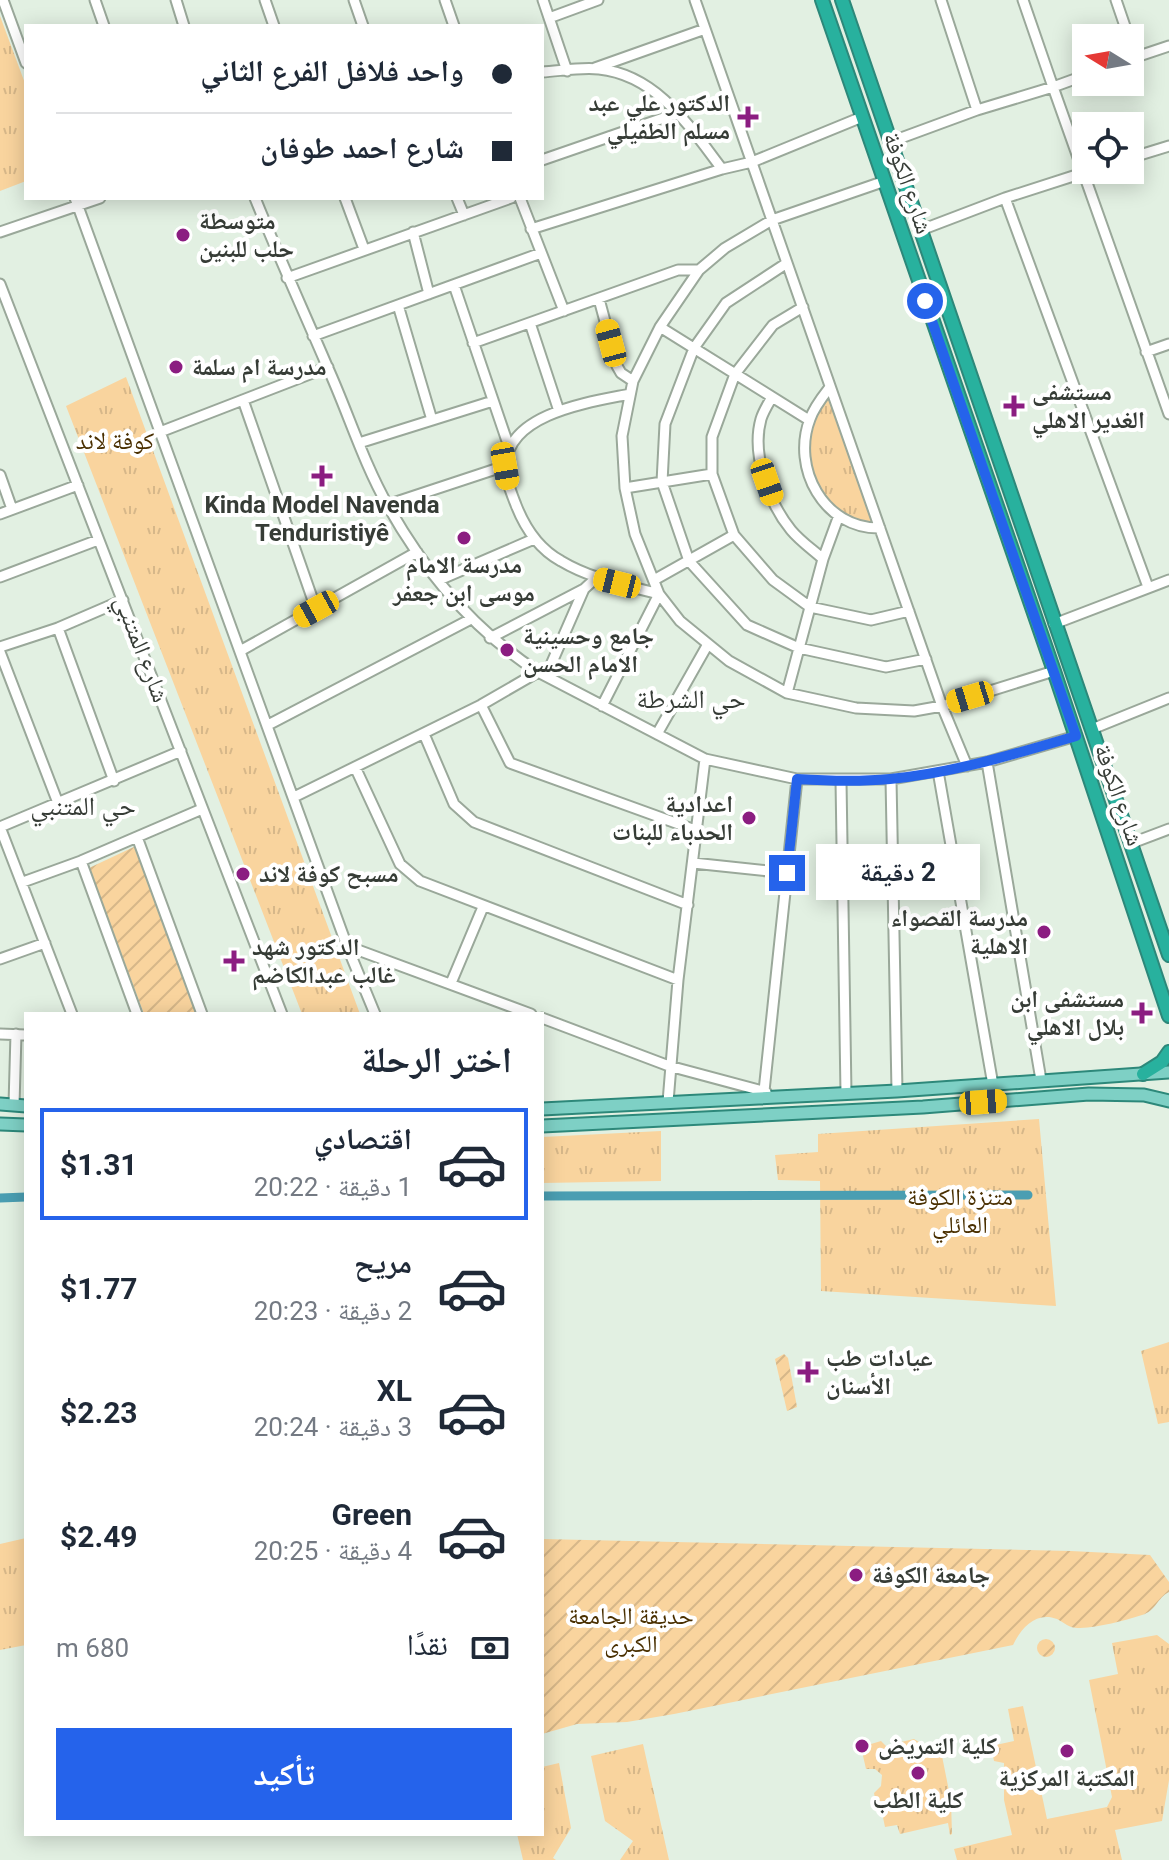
<!DOCTYPE html>
<html lang="ar">
<meta charset="utf-8">
<style>
body{margin:0;font-family:Roboto,"Noto Naskh Arabic",sans-serif;background:#f2f2f3;color:#1f2937;direction:rtl;height:100vh;display:flex;flex-direction:column;font-size:30px;white-space:nowrap}
*{box-sizing:border-box;margin:0}
p{font-size:26px;color:#747a83}
.icon{flex:none;width:44px;height:44px;fill:none;stroke:currentColor;stroke-width:2;stroke-linecap:round;stroke-linejoin:round}
.map{position:relative;flex:1;overflow:hidden;direction:ltr}
.panel{position:absolute;left:24px;top:1012px;width:520px;height:824px;display:flex;flex-direction:column;background:#fff;border-radius:0px;box-shadow:0 4px 20px #0003;direction:rtl}
.panel>*{flex:none}
.banner{position:absolute;left:24px;top:24px;width:520px;height:176px;border-radius:0px;box-shadow:0 4px 20px #0003;direction:rtl;display:grid;align-content:center;height:176px;padding:0 32px;background:#fff}
.needle{width:52px;rotate:281deg}
.tools{position:absolute;left:1072px;top:24px;display:grid;gap:16px}
.tools a{display:grid;place-items:center;width:72px;height:72px;border-radius:0px;background:#fff;box-shadow:0 4px 20px #0003;font-size:40px}
.end{position:absolute;width:36px;height:36px;margin:-18px;border:10px solid #2563eb;background:#fff;box-shadow:0 0 0 4px #fff}
.from{border-radius:50%}
.bubble{position:absolute;height:56px;border-radius:0px;background:#fff;box-shadow:0 4px 20px #0003;font-size:26px;font-weight:700;line-height:56px;text-align:center;direction:rtl}
.car{position:absolute;width:24px;height:48px;margin:-24px -12px;border-radius:10px;box-shadow:0 0 6px 2px #0007;background:linear-gradient(#f5c518 24%,#345 0 40%,#f5c518 0 76%,#345 0 86%,#f5c518 0)}
.banner b{display:flex;align-items:center;gap:28px;height:76px;font-size:30px}
.banner b+b{border-top:2px solid #e0e1e3}
.banner i{width:20px;height:20px;background:#1f2937}
ul{padding:0;list-style:none}
li{display:flex;align-items:center;gap:24px;height:112px;margin:0 16px 12px;padding:0 16px;border:4px solid transparent;border-radius:0px}
li div{flex:1}
li b{display:block;font-size:30px}
li em{font-style:normal;font-weight:700}
li.on{border-color:#2563eb}
li>.icon{width:72px;height:72px;stroke-width:1.5}
h2{padding:0 32px;font-size:36px;line-height:96px}
.pay{display:flex;align-items:center;gap:20px;height:88px;padding:0 32px;font-size:30px}
.pay p{margin-inline-start:auto}
.action{display:flex;gap:16px;margin-top:auto;padding:16px 32px}
.action a{flex:1;height:92px;border-radius:0px;background:#2563eb;color:#fff;font-size:32px;font-weight:700;line-height:92px;text-align:center}
.map>svg:first-child{display:block}
.park{fill:url(#park-tufts)}
.garden{fill:url(#garden-furrows)}
.lines{fill:none;stroke-linecap:round;stroke-linejoin:round}
.canal{stroke:#4a9eb2;stroke-width:9}
.minor-casing{stroke:#9aa89a;stroke-width:13}
.major-casing{stroke:#2d887a;stroke-width:15}
.highway-casing{stroke:#2d887a;stroke-width:16}
.minor{stroke:#fff;stroke-width:9}
.major{stroke:#7ed0c5;stroke-width:11}
.highway{stroke:#28b19e;stroke-width:12}
.route{stroke:#2563eb;stroke-width:10}
.poi-dot{fill:#8b1d81;stroke:#fff;stroke-width:3}
.labels{text-anchor:middle;stroke-width:8;stroke-linejoin:round;paint-order:stroke}
.poi-label{font-size:24px;font-weight:bold;fill:#363c36;stroke:#fff;text-anchor:start}
.street-label{font-size:24px;fill:#363c36;stroke:#fff}
.park-label{font-size:24px;fill:#492f00;stroke:#fff}
.neighbourhood-label{font-size:26px;fill:#363c36;stroke:#fff}
</style>
<div class="map">
<svg width="1169" height="1860" viewBox="0 0 1169 1860">
<defs>
<pattern id="park-tufts" width="24" height="20" patternUnits="userSpaceOnUse" patternTransform="scale(2)"><rect width="24" height="20" fill="#f9d49e"/><path d="M3 7l-1-3M5 7V3M7 7l1-3M15 17l-1-3M17 17v-4M19 17l1-3" fill="none" stroke="#d6b789"/></pattern>
<pattern id="garden-furrows" width="10" height="10" patternUnits="userSpaceOnUse" patternTransform="scale(2)"><rect width="10" height="10" fill="#f9d49e"/><path d="M-1 1l2-2M0 10L10 0M9 11l2-2" fill="none" stroke="#d6b789"/></pattern>
</defs>
<rect width="100%" height="100%" fill="#e2f0e2"/>
<path class="park" d="M0 16 26 86V181L0 191Z
M126 377 360 1014H302L66 406Z
M831 392 877 524C811 518 788 439 831 392Z
M1039 1119 1056 1306 821 1291 820 1181 778 1180 775 1155 818 1152V1134Z
M661 1131V1181L542 1183V1137Z
M1169 1342V1422L1158 1424 1141 1351Z
M26 1538V1645L0 1650V1544Z
M1157 1635 1169 1644V1780L1162 1821 1115 1830 1122 1860H957L954 1849 1012 1835 1004 1800V1763L994 1761 991 1746 1014 1741 1008 1709 1023 1706 1047 1819 1107 1807 1112 1797 1089 1680 1118 1674 1112 1643Z
M914 1739 942 1756 951 1801 952 1834 950 1835 948 1823 900 1834 897 1825 885 1827 881 1808H877L874 1793 881 1786 882 1775 875 1769H866L861 1747 881 1741 892 1752 897 1750 901 1742Z
M643 1744 669 1860H620L633 1841 605 1821 591 1756Z
M559 1763 571 1828 553 1858 556 1860H523L517 1834H542V1767Z"/>
<path class="garden" d="M138 845 198 1014H144L89 868Z
M784 1354 788 1358 797 1407 787 1411 775 1359Z
M542 1539 1071 1551 1150 1555 1169 1582V1592C1157 1598 1156 1611 1142 1615 1123 1621 1100 1627 1080 1628 1070 1629 1065 1623 1057 1619 1036 1611 1021 1628 1013 1645L674 1714 627 1722 577 1724 542 1734Z
M1037 1648a9 9 0 1 1 18 0a9 9 0 1 1-18 0Z"/>
<g class="lines">
<path class="canal" d="M542 1196 1028 1195
M0 1198 26 1197"/>
<g class="minor-casing">
<path id="minor" d="M3 0 26 63
M95 0 104 26
M176 0 184 26
M265 0 274 26
M354 0 363 26
M445 0 454 26
M543 0 567 71
M695 0 942 706 967 766
M1116 0 1129 38
M549 18 598 0
M1130 59 1169 46
M595 68 705 29
M542 72C560 71 580 67 599 69 657 75 690 127 722 169L752 162 862 117
M1086 75 1053 87 1169 414
M977 110 1053 87 1023 0
M890 142 977 110 941 0
M1130 158 1169 146
M542 160 678 113
M885 181 772 220 725 248 699 270 660 327 633 381 622 436 625 488 635 534 659 594 680 621 729 661 787 693 856 708 914 711 942 706 1054 671
M75 198 347 946 375 1014
M255 198C278 255 303 310 327 366 348 412 363 462 388 506 425 572 475 631 538 672L705 759 797 779H891L987 762 1076 736
M345 198 364 249
M457 198 464 215
M520 198 564 311
M1005 198 1148 587
M531 229 722 169
M921 230 1005 198 1092 170
M0 232 100 198
M413 232 429 294
M787 263 726 303 694 348 665 424 662 482 689 561 747 625 799 648 886 667 926 659
M287 278 511 198
M0 284 282 1014
M454 285 509 447
M599 299 617 366 621 373 633 381
M398 305 432 420
M803 307 773 325 735 374 712 437V474L734 535 773 580 810 607 871 620 909 611
M530 323 559 411
M660 327 809 420
M313 336 541 253
M473 343 678 270H699
M1146 352 1169 344
M830 387C823 396 814 407 810 419 791 468 824 529 880 528
M772 397C768 404 763 412 761 419 751 454 769 503 791 530 800 541 813 550 823 559
M243 400 316 609
M160 432 328 367
M359 443 493 401
M0 475 12 509
M625 488 712 474
M387 505 505 466
M0 514 78 485
M0 577 98 540
M439 580 534 539
M654 580 734 535
M1054 624 1169 580
M58 628 114 781
M490 638 584 589
M0 647 58 628 123 600
M240 651 417 552
M0 652 58 803
M546 676 584 589 596 578
M787 693 823 559 838 518
M481 705 510 763 698 831
M602 706 659 594C625 585 591 579 561 561 539 549 525 528 516 505 511 492 505 478 506 464 509 413 591 402 630 394
M268 725 471 619
M1092 729 1169 698
M424 734 454 804 474 822 688 905
M657 734 708 644
M987 762 1041 1080
M355 767 400 864 420 881 678 980
M938 771 993 1085
M891 779 897 1091
M841 781 846 1093
M294 797 481 705 538 672
M0 827 72 1014
M0 827 181 751
M137 837 202 1014
M1132 843 1169 829
M81 861 137 1014
M693 863 787 873
M23 882 81 861 202 809
M347 946 531 1014
M0 959 45 943
M451 983 483 907
M542 1018 669 1066 766 1092
M0 1034 26 1035
M764 1091 797 779
M668 1102 678 980 705 759
M14 1105 16 1034"/>
</g>
<g class="major-casing">
<path id="major" d="M0 1104 26 1106
M542 1109 897 1091 1169 1072
M0 1124 26 1125
M542 1126 923 1107 1089 1094 1144 1095 1169 1101"/>
</g>
<g class="highway-casing">
<path id="highway" d="M822 0 1054 671 1169 1016
M842 0 1169 955
M1143 1074 1162 1062 1169 1052"/>
</g>
<use href="#minor" class="minor"/>
<use href="#major" class="major"/>
<use href="#highway" class="highway"/>
</g>
<g class="lines">
<path class="route" d="M787 873 797 779C828 781 859 782 890 779 953 773 1015 754 1076 736L925 301"/>
</g>
<g class="poi-dot">
<path d="M744 105h8v8h8v8h-8v8h-8v-8h-8v-8h8z"/>
<circle cx="183" cy="235" r="8"/>
<circle cx="176" cy="367" r="8"/>
<path d="M1010 394h8v8h8v8h-8v8h-8v-8h-8v-8h8z"/>
<path d="M318 464h8v8h8v8h-8v8h-8v-8h-8v-8h8z"/>
<circle cx="464" cy="538" r="8"/>
<circle cx="507" cy="650" r="8"/>
<circle cx="749" cy="818" r="8"/>
<circle cx="243" cy="874" r="8"/>
<circle cx="1044" cy="932" r="8"/>
<path d="M230 949h8v8h8v8h-8v8h-8v-8h-8v-8h8z"/>
<path d="M1138 1001h8v8h8v8h-8v8h-8v-8h-8v-8h8z"/>
<path d="M804 1360h8v8h8v8h-8v8h-8v-8h-8v-8h8z"/>
<circle cx="856" cy="1575" r="8"/>
<circle cx="862" cy="1746" r="8"/>
<circle cx="1067" cy="1751" r="8"/>
<circle cx="918" cy="1773" r="8"/>
</g>
<g class="labels">
<g class="poi-label">
<text x="730" y="111" text-anchor="end">الدكتور علي عبد<tspan x="730" dy="28">مسلم الطفيلي</tspan></text>
<text x="199" y="229">متوسطة<tspan x="199" dy="28">حلب للبنين</tspan></text>
<text x="192" y="375">مدرسة ام سلمة</text>
<text x="1032" y="400">مستشفى<tspan x="1032" dy="28">الغدير الاهلي</tspan></text>
<text x="322" y="513" text-anchor="middle">Kinda Model Navenda<tspan x="322" dy="28">Tenduristiyê</tspan></text>
<text x="464" y="573" text-anchor="middle">مدرسة الامام<tspan x="464" dy="28">موسى ابن جعفر</tspan></text>
<text x="523" y="644">جامع وحسينية<tspan x="523" dy="28">الامام الحسن</tspan></text>
<text x="733" y="812" text-anchor="end">اعدادية<tspan x="733" dy="28">الحدباء للبنات</tspan></text>
<text x="259" y="882">مسبح كوفة لاند</text>
<text x="1028" y="926" text-anchor="end">مدرسة القصواء<tspan x="1028" dy="28">الاهلية</tspan></text>
<text x="252" y="955">الدكتور شهد<tspan x="252" dy="28">غالب عبدالكاضم</tspan></text>
<text x="1124" y="1007" text-anchor="end">مستشفى ابن<tspan x="1124" dy="28">بلال الاهلي</tspan></text>
<text x="826" y="1366">عيادات طب<tspan x="826" dy="28">الأسنان</tspan></text>
<text x="872" y="1583">جامعة الكوفة</text>
<text x="878" y="1754">كلية التمريض</text>
<text x="1067" y="1786" text-anchor="middle">المكتبة المركزية</text>
<text x="918" y="1808" text-anchor="middle">كلية الطب</text>
</g>
<g class="street-label">
<text transform="translate(908 183) rotate(71)" y="8">شارع الكوفة</text>
<text transform="translate(142 649) rotate(69)" y="8">شارع المتنبي</text>
<text transform="translate(1119 795) rotate(71)" y="8">شارع الكوفة</text>
</g>
<g class="park-label">
<text x="115" y="449">كوفة لاند</text>
<text x="960" y="1205">متنزة الكوفة<tspan x="960" dy="28">العائلي</tspan></text>
<text x="631" y="1624">حديقة الجامعة<tspan x="631" dy="28">الكبرى</tspan></text>
</g>
<g class="neighbourhood-label">
<text x="691" y="708">حي الشرطة</text>
<text x="83" y="815">حي المتنبي</text>
</g>
</g>
</svg>
<div class="tools">
<a><svg class="needle" viewBox="-14 -14 28 28"><path d="M0-13l5 13h-10z" fill="#e53935"/><path d="M0 13l5-13h-10z" fill="#747a83"/></svg></a>
<a><svg class="icon" aria-label="locate" viewBox="0 0 24 24"><circle cx="12" cy="12" r="6"/><path d="M12 2v4M12 18v4M2 12h4M18 12h4"/></svg></a>
</div>
<i class="end from" style="left:925px;top:301px"></i>
<i class="end" style="left:787px;top:873px"></i>
<div class="bubble" style="left:816px;top:844px;width:164px">2 دقيقة</div>
<i class="car" style="left:611px;top:343px;rotate:345deg"></i>
<i class="car" style="left:505px;top:466px;rotate:170deg"></i>
<i class="car" style="left:767px;top:482px;rotate:161deg"></i>
<i class="car" style="left:617px;top:583px;rotate:284deg"></i>
<i class="car" style="left:316px;top:609px;rotate:241deg"></i>
<i class="car" style="left:970px;top:697px;rotate:253deg"></i>
<i class="car" style="left:983px;top:1102px;rotate:86deg"></i>
<div class="banner">
<b><i class="from"></i>واحد فلافل الفرع الثاني</b>
<b><i></i>شارع احمد طوفان</b>
</div>
<section class="panel">
<h2>اختر الرحلة</h2>
<ul>
<li class="on"><svg class="icon" aria-label="car" viewBox="0 0 24 24"><path d="M5 17H2v-5l4-1 3-4h7l3 4 3 1v5h-3M9 17h6M6 11h13"/><circle cx="7" cy="17" r="2"/><circle cx="17" cy="17" r="2"/></svg><div><b>اقتصادي</b><p>1 دقيقة · 20:22</p></div><em>$1.31</em></li>
<li><svg class="icon" aria-label="car" viewBox="0 0 24 24"><path d="M5 17H2v-5l4-1 3-4h7l3 4 3 1v5h-3M9 17h6M6 11h13"/><circle cx="7" cy="17" r="2"/><circle cx="17" cy="17" r="2"/></svg><div><b>مريح</b><p>2 دقيقة · 20:23</p></div><em>$1.77</em></li>
<li><svg class="icon" aria-label="car" viewBox="0 0 24 24"><path d="M5 17H2v-5l4-1 3-4h7l3 4 3 1v5h-3M9 17h6M6 11h13"/><circle cx="7" cy="17" r="2"/><circle cx="17" cy="17" r="2"/></svg><div><b>XL</b><p>3 دقيقة · 20:24</p></div><em>$2.23</em></li>
<li><svg class="icon" aria-label="car" viewBox="0 0 24 24"><path d="M5 17H2v-5l4-1 3-4h7l3 4 3 1v5h-3M9 17h6M6 11h13"/><circle cx="7" cy="17" r="2"/><circle cx="17" cy="17" r="2"/></svg><div><b>Green</b><p>4 دقيقة · 20:25</p></div><em>$2.49</em></li>
</ul>
<div class="pay"><svg class="icon" aria-label="cash" viewBox="0 0 24 24"><path d="M3 7h18v10H3z"/><circle cx="12" cy="12" r="2"/></svg>نقدًا<p>680 m</p></div>
<div class="action"><a>تأكيد</a></div>
</section>
</div>
